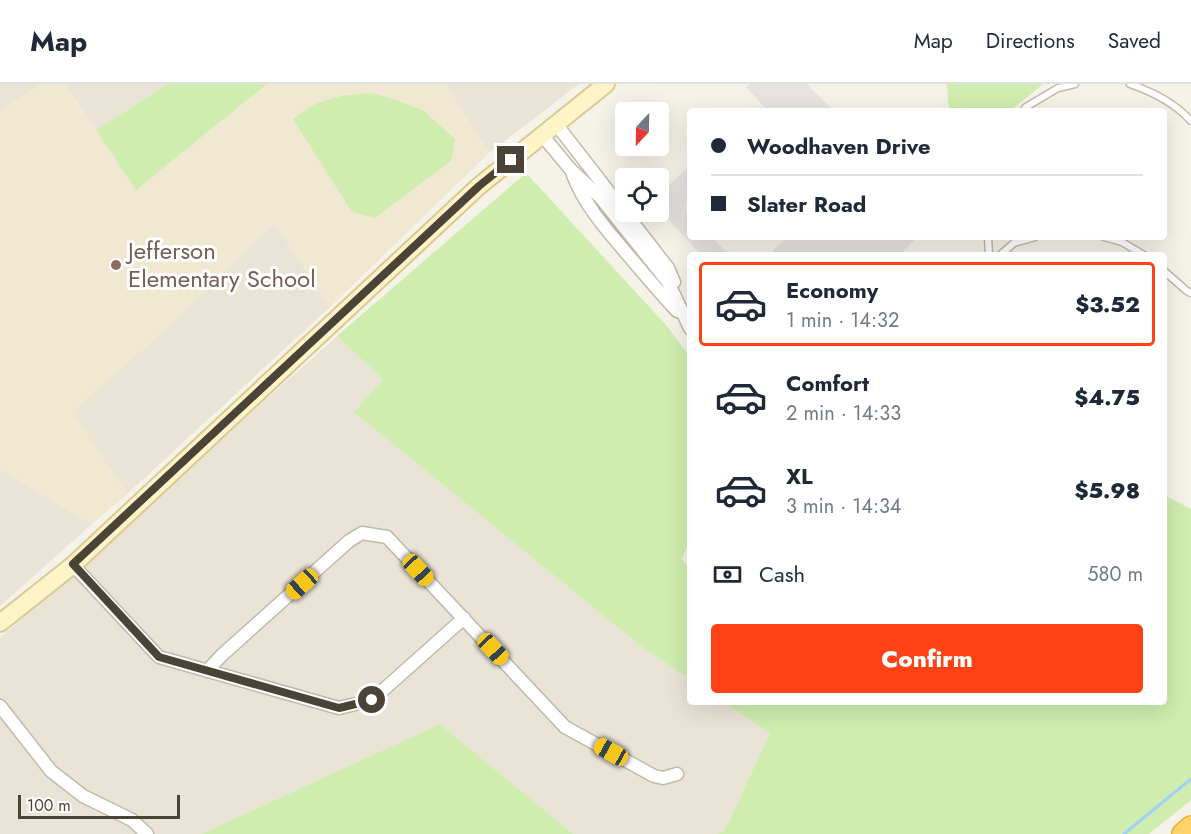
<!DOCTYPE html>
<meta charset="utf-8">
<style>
body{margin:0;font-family:Jost,sans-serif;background:#f6f6f7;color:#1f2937;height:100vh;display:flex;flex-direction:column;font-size:22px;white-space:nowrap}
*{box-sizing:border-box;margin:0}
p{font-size:20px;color:#747a83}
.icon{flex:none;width:33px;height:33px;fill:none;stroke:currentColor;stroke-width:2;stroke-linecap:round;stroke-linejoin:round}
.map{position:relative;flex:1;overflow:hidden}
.side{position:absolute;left:687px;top:168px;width:480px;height:453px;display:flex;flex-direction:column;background:#fff;border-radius:6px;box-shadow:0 6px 24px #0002}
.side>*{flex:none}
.hud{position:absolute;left:687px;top:24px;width:480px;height:132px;border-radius:6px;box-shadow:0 6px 24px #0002;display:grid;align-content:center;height:132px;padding:0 24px;background:#fff}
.needle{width:39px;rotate:202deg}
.fabs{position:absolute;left:615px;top:18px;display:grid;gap:12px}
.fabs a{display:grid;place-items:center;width:54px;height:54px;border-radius:6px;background:#fff;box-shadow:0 6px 24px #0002;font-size:30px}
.scale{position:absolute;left:18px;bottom:15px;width:162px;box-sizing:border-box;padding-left:6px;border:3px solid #4a4336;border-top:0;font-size:16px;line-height:21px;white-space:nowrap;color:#4a4336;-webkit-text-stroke:4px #fff;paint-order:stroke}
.end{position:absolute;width:27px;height:27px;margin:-14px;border:8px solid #4a4336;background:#fff;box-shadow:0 0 0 3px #fff}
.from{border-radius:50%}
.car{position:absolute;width:18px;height:36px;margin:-18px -9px;border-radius:8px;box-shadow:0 0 4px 2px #0007;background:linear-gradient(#f5c518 24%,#345 0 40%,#f5c518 0 76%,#345 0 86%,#f5c518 0)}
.hud b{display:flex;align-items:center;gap:21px;height:57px;font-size:22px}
.hud b+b{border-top:2px solid #e0e1e3}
.hud i{width:15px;height:15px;background:#1f2937}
ul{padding:10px 0 0;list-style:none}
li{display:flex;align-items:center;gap:18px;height:84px;margin:0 12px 9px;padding:0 12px;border:3px solid transparent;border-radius:6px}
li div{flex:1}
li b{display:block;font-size:22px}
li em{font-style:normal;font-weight:800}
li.selected{border-color:#ff4215}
li>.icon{width:54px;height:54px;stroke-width:1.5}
.pay{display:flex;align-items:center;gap:15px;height:66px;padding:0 24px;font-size:22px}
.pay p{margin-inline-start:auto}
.action{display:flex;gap:12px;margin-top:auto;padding:12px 24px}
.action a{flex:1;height:69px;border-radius:6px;background:#ff4215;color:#fff;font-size:24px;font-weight:800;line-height:69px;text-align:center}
header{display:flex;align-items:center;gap:36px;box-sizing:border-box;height:84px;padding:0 30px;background:#fff;border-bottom:2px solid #e0e1e3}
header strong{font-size:28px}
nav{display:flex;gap:33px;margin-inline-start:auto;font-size:21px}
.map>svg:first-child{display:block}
.residential{fill:#eae4d6}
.education{fill:#f0e8d1}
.green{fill:#ceedae}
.parking{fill:#e6e4e0}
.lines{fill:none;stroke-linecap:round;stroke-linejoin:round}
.stream{stroke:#a0d0f7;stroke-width:3}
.lane-casing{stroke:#c2baaa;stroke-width:9}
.street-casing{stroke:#c2baaa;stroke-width:15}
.secondary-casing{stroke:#d9c994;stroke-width:20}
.highway-casing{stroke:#ebad2d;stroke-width:24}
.lane{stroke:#fff;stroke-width:6}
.street{stroke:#fff;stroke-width:12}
.secondary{stroke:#fff4c8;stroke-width:16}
.highway{stroke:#ffd369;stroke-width:21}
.route{stroke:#4a4336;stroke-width:8}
.education-dot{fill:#8d6e63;stroke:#fff;stroke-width:2}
.labels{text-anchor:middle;stroke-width:6;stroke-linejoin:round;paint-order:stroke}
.education-label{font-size:24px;fill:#785e54;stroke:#fff;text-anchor:start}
</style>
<header>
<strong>Map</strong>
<nav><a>Map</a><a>Directions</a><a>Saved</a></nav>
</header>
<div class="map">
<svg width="1191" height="750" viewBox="0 0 1191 750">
<rect width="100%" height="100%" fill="#f5f2e8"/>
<path class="residential" d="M0 0H41L0 28Z
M65 0H168L96 46Z
M445 0H579L489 69Z
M274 139 330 223 127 410 71 328 169 242Z
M337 252 383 295 354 328 642 563 690 595V618H724L770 649 725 746 718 750H573L440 640 203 750H0V554Z
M0 385 92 440 0 522Z"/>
<path class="education" d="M41 0H65L136 106 267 0H445L489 69 330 223 274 139 169 242 72 328 127 410 92 440 0 385V28Z"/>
<path class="green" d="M168 0H267L136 106 96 46Z
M947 0H1043L1010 27H949Z
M371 9 396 16 424 27 455 55 451 77 375 134 352 128 293 35 315 20 341 12Z
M526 89 666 241 690 273V455L682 475 690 486V595L642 563 354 328 383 295 337 252Z
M1164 411 1191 425V716L1149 750H718L725 746 770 649 724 618H1164Z
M440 640 573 750H202Z"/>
<path class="parking" d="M750 0H807L834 27H768L746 3Z
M687 84 690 87V110L685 124 690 130V153H712L729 171H701L659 125V111Z
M787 153H918L899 171H768Z"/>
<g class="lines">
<path class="stream" d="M1124 750 1191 695"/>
<g class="lane-casing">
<path id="lane" d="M1130 0C1153 8 1175 19 1191 37
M1023 27 1026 23 1058 4 1075 0
M988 153 989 171
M1104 153 1122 158 1144 171
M1000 171 1014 159 1035 153
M1164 187 1187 207 1191 209"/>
</g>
<g class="street-casing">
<path id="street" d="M556 40 668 184 674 198
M542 51 571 86 600 113 668 198 690 244
M573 91C585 122 607 146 628 171 644 190 660 209 677 227
M73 481 159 573 339 624 372 616 464 534
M207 587 222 571 349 457 362 449 387 453 565 643 654 692 663 694 677 690
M0 622 51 687 83 712 132 736 147 750"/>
</g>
<g class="secondary-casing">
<path id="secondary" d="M0 539 73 481 479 102 606 0"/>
</g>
<g class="highway-casing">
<path id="highway" d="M1183 750 1191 743"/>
</g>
<use href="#lane" class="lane"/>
<use href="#street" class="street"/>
<use href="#secondary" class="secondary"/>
<use href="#highway" class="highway"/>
</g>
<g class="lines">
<path class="route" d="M372 616 339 624 159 573 73 480 479 102 511 76"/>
</g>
<circle class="education-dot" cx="116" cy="181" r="6"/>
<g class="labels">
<g class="education-label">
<text x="128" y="175">Jefferson<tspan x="128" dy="28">Elementary School</tspan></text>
</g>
</g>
</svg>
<div class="fabs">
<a><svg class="needle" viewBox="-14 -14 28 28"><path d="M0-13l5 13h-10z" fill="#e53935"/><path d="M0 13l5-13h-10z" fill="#747a83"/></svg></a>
<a><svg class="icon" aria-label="locate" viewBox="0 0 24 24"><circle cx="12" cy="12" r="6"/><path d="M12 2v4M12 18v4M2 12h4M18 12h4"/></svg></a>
</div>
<div class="scale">100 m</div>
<i class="end from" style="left:372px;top:616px"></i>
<i class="end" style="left:511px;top:76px"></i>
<i class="car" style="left:418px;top:486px;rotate:137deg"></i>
<i class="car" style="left:302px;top:500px;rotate:228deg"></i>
<i class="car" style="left:493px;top:565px;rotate:137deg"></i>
<i class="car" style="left:611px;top:668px;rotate:299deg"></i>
<div class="hud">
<b><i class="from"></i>Woodhaven Drive</b>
<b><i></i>Slater Road</b>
</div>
<section class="side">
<ul>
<li class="selected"><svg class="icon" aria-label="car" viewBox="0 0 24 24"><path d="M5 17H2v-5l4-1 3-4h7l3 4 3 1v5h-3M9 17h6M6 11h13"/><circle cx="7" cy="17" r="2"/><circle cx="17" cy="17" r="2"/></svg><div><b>Economy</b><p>1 min · 14:32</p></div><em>$3.52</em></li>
<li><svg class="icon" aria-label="car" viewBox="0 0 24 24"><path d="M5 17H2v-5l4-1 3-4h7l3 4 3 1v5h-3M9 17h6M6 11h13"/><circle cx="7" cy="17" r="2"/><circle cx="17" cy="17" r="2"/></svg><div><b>Comfort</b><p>2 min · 14:33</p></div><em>$4.75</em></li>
<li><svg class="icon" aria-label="car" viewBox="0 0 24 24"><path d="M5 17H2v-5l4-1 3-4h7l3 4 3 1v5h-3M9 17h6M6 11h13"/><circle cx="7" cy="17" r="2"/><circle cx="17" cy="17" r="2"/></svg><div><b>XL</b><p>3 min · 14:34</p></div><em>$5.98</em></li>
</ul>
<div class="pay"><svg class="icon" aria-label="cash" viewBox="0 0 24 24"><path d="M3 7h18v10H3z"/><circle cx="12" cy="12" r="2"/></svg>Cash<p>580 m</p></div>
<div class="action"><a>Confirm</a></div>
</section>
</div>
